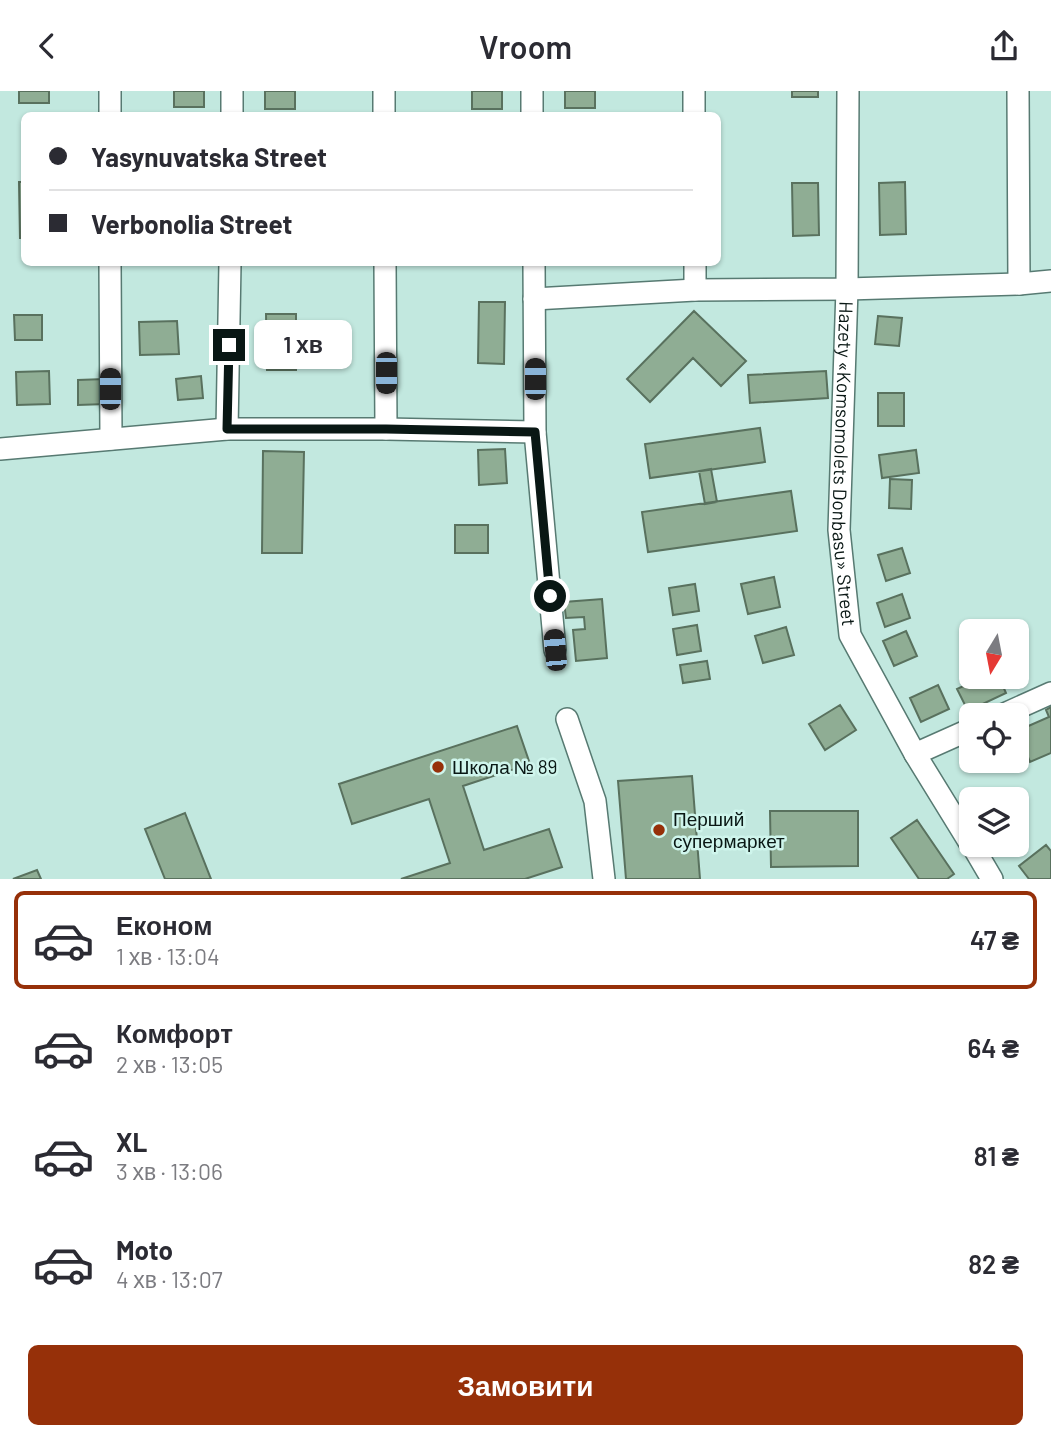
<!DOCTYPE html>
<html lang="uk">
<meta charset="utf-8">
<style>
body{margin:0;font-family:Barlow,sans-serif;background:#f7f7f7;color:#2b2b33;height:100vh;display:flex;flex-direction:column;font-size:26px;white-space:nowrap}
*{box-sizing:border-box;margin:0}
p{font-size:23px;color:#7c7c81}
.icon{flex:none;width:38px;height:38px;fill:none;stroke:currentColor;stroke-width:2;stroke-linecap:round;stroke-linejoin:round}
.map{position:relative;height:788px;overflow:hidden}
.side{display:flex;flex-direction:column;background:#fff;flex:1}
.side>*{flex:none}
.banner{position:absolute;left:21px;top:21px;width:700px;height:154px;border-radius:10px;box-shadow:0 2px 5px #0004;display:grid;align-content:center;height:154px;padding:0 28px;background:#fff}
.needle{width:46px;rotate:190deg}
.tools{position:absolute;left:959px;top:528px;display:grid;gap:14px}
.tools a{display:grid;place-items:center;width:70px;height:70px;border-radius:10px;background:#fff;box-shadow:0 2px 5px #0004;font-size:35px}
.end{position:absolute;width:32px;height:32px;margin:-16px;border:9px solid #091714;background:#fff;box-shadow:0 0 0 4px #fff}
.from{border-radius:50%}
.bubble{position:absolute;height:49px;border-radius:10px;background:#fff;box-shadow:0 2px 5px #0004;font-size:23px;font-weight:600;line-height:49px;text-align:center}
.car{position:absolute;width:21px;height:42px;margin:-21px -10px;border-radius:9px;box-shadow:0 0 5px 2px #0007;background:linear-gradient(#222 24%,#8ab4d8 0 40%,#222 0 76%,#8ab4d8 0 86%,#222 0)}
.banner b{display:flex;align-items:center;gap:24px;height:66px;font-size:26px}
.banner b+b{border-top:2px solid #e1e1e2}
.banner i{width:18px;height:18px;background:#2b2b33}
ul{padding:12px 0 0;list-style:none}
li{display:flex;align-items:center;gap:21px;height:98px;margin:0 14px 10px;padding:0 14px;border:4px solid transparent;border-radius:10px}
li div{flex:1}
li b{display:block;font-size:26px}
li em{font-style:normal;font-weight:600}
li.current{border-color:#963009}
li>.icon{width:63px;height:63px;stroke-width:1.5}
.button{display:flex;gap:14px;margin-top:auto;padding:14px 28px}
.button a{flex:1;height:80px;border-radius:10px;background:#963009;color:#fff;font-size:28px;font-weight:600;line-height:80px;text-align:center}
header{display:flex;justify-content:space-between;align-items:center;height:91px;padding:0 28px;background:#fff;font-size:32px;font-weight:600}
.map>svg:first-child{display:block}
.building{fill:#8fad94;stroke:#59715e;stroke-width:2}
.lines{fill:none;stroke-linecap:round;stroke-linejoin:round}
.minor-casing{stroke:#577a72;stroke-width:24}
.minor{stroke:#fff;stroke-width:21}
.route{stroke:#091714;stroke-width:9}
.poi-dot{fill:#963009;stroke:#cff5ec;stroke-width:2.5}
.labels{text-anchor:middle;stroke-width:5;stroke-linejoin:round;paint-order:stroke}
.street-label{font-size:19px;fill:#091714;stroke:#cff5ec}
.poi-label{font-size:19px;fill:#091714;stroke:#cff5ec;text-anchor:start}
</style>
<header><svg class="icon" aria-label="back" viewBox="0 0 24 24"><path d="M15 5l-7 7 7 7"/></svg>Vroom<svg class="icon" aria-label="share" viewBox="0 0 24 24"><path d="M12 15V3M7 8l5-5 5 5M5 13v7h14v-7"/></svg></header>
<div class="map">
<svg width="1051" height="788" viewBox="0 0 1051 788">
<rect width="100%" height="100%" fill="#c2e8df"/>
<path class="building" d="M19 0H49V12H19Z
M174 0H204V16H174Z
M265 0H295V18H265Z
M472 0H502V18H472Z
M565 0H595V17H565Z
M792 0H818V6H792Z
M19 91H24V147H20Z
M905 91 906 143 880 144 879 92Z
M792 92H818L819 144 793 145Z
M479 211H505L504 273 478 272Z
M694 220 746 270 721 295 693 267 650 311 627 288Z
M266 223H296V279H267Z
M14 224H42V249H15Z
M878 225 902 227 899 255 875 253Z
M177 230 179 263 140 264 139 231Z
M49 280 50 313 17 314 16 281Z
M826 280 828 307 750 312 748 284Z
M201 285 203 307 178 309 176 288Z
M105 288 106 313 78 314V289Z
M878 302H904V335H878Z
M760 337 765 371 650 387 645 353Z
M505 358 507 392 479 394 478 359Z
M916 359 919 382 882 387 879 364Z
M263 360 304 361 302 462H262Z
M711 378 717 411 705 413 699 380Z
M890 388 912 389 911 418 889 417Z
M791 400 797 440 648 461 642 421Z
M455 434H488V462H455Z
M902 457 910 482 886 490 878 464Z
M774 486 780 516 748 523 741 493Z
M695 493 699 520 673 524 669 497Z
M902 503 910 527 885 536 877 512Z
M602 508 607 567 576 570 573 539 585 538 584 526 566 527 564 511Z
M697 534 701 560 677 564 673 538Z
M786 536 794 564 763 572 755 545Z
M906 540 917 565 894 575 883 550Z
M707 570 710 588 683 592 680 574Z
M983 586H999L1006 602 968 620 957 598Z
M938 594 949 618 921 631 910 607Z
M840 614 856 639 825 659 809 633Z
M1051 616V662L1030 671 1017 640 1049 626 1046 619Z
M517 635 530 673 463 695 484 759 549 738 562 776 525 788H401L450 772 429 708 352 733 339 693Z
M692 685 700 788H626L618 690Z
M770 720H858V775L771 776Z
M185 722 211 788H165L145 738Z
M917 729 954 783 947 788H919L891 747Z
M1046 754 1051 760V788H1029L1019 775Z
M37 779 41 788H13Z"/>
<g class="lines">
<g class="minor-casing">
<g id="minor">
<path d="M110 0V24"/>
<path d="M384 0V24"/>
<path d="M532 0V24"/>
<path d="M694 0V24"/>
<path id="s1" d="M848 0 847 198 839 439 850 544 915 663 971 754"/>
<path d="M1018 0 1019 193"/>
<path d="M232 24V0"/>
<path d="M110 172 111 348"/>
<path d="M385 172 386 338"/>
<path d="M534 172 535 341 555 559"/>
<path d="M695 172V199"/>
<path d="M534 208 695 199 847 198 1019 193 1051 190"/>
<path d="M227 338 230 172"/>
<path d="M0 358 227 338H386L535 341"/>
<path d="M1000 625 1051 602"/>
<path d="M567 628 595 710 604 788"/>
<path d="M915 663 971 638"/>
<path d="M972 754 992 788"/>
</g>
</g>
<use href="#minor" class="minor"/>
</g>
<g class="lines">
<path class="route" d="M229 254 227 338H386L535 341 550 505"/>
</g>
<g class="poi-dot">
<circle cx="438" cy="676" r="7"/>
<circle cx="659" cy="739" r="7"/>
</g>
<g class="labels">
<g class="street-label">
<text dy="7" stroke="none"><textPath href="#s1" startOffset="373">Hazety «Komsomolets Donbasu» Street</textPath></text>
</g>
<g class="poi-label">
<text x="452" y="683">Школа № 89</text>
<text x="673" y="735">Перший<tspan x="673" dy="22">супермаркет</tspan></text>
</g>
</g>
</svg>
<div class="tools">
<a><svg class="needle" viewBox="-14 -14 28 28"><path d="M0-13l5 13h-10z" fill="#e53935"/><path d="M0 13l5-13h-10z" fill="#7c7c81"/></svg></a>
<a><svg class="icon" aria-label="locate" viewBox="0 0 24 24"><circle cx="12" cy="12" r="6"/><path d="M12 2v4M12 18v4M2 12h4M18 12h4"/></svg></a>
<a><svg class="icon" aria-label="layers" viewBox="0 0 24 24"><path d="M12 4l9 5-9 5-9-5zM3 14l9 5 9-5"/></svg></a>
</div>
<i class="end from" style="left:550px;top:505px"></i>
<i class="end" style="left:229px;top:254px"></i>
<div class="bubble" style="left:254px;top:229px;width:98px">1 хв</div>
<i class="car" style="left:386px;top:282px;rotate:180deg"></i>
<i class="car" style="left:535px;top:288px;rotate:0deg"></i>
<i class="car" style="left:110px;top:298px;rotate:0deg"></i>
<i class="car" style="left:555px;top:559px;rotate:355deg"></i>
<div class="banner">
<b><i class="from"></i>Yasynuvatska Street</b>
<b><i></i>Verbonolia Street</b>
</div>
</div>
<section class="side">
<ul>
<li class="current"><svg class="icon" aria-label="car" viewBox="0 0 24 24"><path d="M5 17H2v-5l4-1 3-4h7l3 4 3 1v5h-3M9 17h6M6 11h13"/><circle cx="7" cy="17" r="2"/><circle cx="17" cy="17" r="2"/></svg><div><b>Економ</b><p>1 хв · 13:04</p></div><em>47 ₴</em></li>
<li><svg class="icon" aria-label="car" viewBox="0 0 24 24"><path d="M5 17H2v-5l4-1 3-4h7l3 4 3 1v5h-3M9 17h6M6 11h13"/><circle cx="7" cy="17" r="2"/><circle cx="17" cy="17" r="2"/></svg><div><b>Комфорт</b><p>2 хв · 13:05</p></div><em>64 ₴</em></li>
<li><svg class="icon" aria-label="car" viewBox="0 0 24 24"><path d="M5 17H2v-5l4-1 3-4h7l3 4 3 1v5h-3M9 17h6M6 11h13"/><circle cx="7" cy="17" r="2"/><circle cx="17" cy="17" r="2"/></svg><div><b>XL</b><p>3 хв · 13:06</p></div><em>81 ₴</em></li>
<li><svg class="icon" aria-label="car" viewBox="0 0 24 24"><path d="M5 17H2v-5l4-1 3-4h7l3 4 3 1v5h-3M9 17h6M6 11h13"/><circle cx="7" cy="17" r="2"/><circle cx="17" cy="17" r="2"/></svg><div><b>Moto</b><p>4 хв · 13:07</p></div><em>82 ₴</em></li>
</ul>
<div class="button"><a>Замовити</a></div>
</section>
